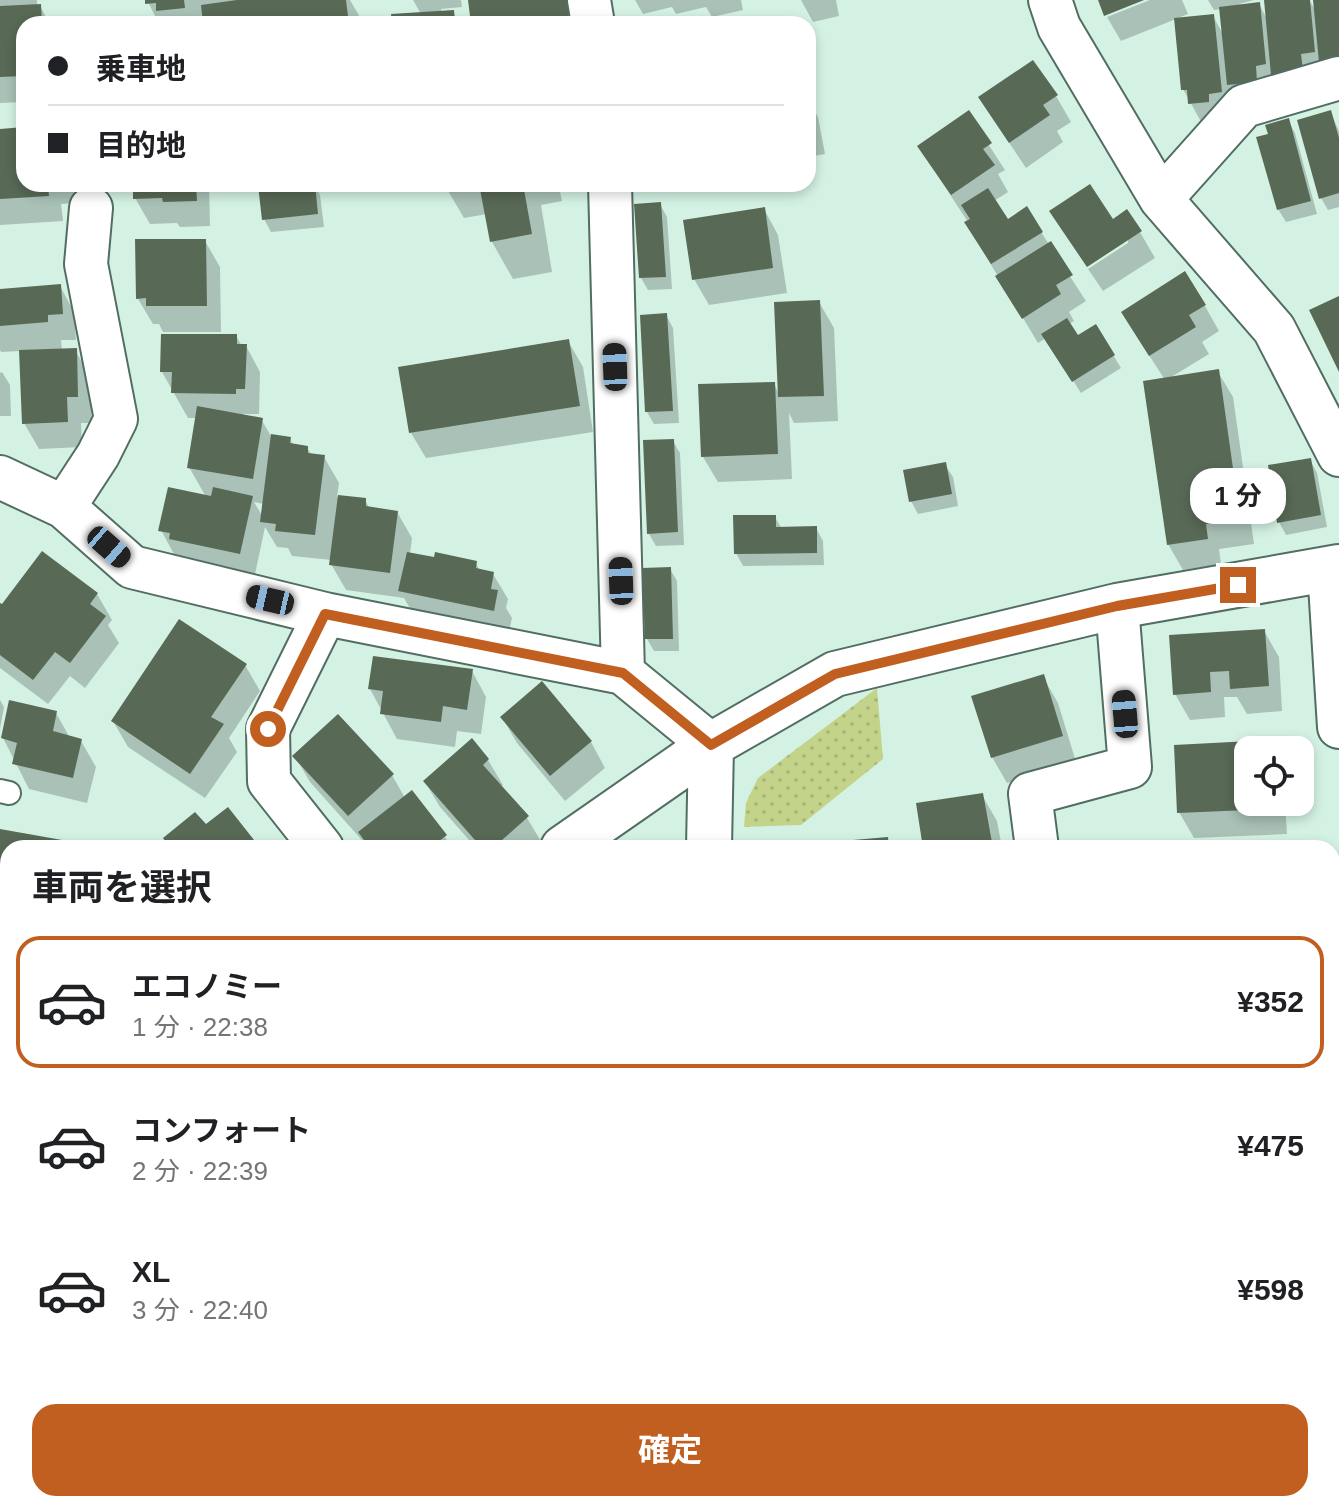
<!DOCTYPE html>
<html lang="ja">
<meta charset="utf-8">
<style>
body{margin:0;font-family:Helvetica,"Noto Sans JP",sans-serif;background:#f6f6f6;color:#202124;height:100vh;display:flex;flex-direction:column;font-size:30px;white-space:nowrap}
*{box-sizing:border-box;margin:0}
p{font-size:26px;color:#757577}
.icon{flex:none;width:44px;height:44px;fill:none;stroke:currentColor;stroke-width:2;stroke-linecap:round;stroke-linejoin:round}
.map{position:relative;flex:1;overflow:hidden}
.drawer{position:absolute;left:0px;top:840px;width:1340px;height:672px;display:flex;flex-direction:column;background:#fff;border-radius:24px 24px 0 0;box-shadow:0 4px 12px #0003}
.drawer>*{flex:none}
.guide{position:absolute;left:16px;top:16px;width:800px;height:176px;border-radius:24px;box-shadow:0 4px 12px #0003;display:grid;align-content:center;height:176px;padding:0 32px;background:#fff}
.controls{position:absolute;left:1234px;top:736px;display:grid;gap:16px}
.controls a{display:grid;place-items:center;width:80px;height:80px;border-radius:16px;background:#fff;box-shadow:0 4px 12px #0003;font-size:40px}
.end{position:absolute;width:36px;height:36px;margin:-18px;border:10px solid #c15f21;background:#fff;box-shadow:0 0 0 4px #fff}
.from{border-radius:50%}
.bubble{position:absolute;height:56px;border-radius:24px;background:#fff;box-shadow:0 4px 12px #0003;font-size:26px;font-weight:700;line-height:56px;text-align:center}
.car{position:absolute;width:24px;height:48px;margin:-24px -12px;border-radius:10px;box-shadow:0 0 6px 2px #0007;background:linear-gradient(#222 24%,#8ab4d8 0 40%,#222 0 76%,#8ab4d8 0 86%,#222 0)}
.guide b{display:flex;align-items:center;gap:28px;height:76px;font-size:30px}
.guide b+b{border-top:2px solid #e0e0e0}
.guide i{width:20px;height:20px;background:#202124}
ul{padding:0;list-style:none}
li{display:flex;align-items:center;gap:24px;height:132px;margin:0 16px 12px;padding:0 16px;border:4px solid transparent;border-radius:24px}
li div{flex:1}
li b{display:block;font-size:30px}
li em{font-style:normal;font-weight:700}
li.selected{border-color:#c15f21}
li>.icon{width:72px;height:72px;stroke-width:1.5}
h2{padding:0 32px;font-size:36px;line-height:96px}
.primary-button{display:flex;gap:16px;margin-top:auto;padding:16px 32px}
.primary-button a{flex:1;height:92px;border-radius:24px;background:#c15f21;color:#fff;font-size:32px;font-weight:700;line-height:92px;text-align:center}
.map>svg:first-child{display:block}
.park{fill:url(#park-dots)}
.shadow{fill:#0003;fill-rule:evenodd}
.building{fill:#586956}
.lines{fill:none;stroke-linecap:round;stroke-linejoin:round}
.service-casing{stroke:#526d61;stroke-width:26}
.minor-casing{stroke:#526d61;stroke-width:46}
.tertiary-casing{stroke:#526d61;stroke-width:48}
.service{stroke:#fff;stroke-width:22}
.minor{stroke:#fff;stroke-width:42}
.tertiary{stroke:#fff;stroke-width:44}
.route{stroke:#c15f21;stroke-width:10}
</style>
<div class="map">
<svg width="1339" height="1512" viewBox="0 0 1339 1512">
<defs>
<pattern id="park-dots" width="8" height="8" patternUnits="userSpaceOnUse" patternTransform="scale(2)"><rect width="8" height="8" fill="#c3d38a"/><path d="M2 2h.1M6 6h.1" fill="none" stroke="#a6b476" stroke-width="1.8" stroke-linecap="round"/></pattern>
</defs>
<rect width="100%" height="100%" fill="#d4f2e4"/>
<path class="park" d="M877 688 883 759 801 825 744 827 746 803 758 778Z"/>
<path class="shadow" d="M0 0H37V6H40L50 24H24V102L0 103Z
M147 0H350L364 24H159Z
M413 0H461L462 7 441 9V13L453 12 460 24H394L421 14Z
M496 0H569L580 24H473Z
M635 0H741L743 10 712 17 706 7 676 14 672 7 643 14Z
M801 0H836L839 16 813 22Z
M1150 0H1182L1188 14 1178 18 1213 16 1224 36 1222 9 1214 10 1208 0H1254L1239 4 1240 6 1259 4 1267 19 1289 0H1309L1317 13 1315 0H1339V73L1262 79 1263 94 1237 97 1232 89 1235 118 1205 129 1183 89 1176 19 1121 41 1107 17Z
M1056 96 1071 122 1057 131 1063 142 1026 168 996 123Z
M808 100 818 117 825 154 808 157Z
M1330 112 1339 131V207L1328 210 1321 198Z
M968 113 1005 170 998 174 1008 192 994 201 1007 221 1026 209 1086 301 1069 312 1074 321 1069 324 1078 338 1096 327 1121 368 1081 393 1046 338 1038 343 981 248 968 222 919 147Z
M1288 120 1295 133 1317 214 1286 222 1278 209 1270 135Z
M24 129V184H73L74 203 61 204 63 221 0 225V131Z
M135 184H209L210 226 180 227 177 223 150 224 135 198Z
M294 184H314L320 195 324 227 271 232 264 219Z
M444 184H590L591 186 560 192 562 201 541 205 552 272 513 279 492 242 487 214 464 218Z
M660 204 667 217 672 289 648 290 641 278Z
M764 209 778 235 787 293 709 305 694 279Z
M1112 221 1140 232 1155 258 1103 291 1088 269 1128 243V238L1086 265 1067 237Z
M205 241 220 267 221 332H163L159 324H153L138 299Z
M60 286 74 312 76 340H61L62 351 75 350 90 376 92 423H81L82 447 39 449 24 423 21 351 1 352 0 350V291Z
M819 302 834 328 838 421 794 423 789 413 792 479 718 482 703 457 774 384 779 394Z
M1205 306 1219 331 1202 342 1209 354 1168 379 1218 372 1233 397 1254 544 1219 549 1221 564 1183 570 1168 544 1165 380 1138 338Z
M666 315 673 328 679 423 654 424 647 412Z
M236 336 242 346H246L260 372 259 414H243V416L261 419 271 436 290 439 294 446 307 448 312 455 324 457 339 483 337 497 365 500 370 509 397 512 412 538 410 554 476 563 480 571 493 574 508 599 506 608 512 618 508 636 415 617 404 598 346 590 331 564 332 560 292 556 288 548 277 547 265 527 254 579 175 556 161 530 206 497 189 467 197 418H188L162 372ZM254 502 264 504 263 517Z
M568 341 583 367 593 432 426 458 411 433 400 368Z
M2 372 10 385 11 416H0V373Z
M673 441 680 453 684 545 656 546 649 534Z
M1310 460 1317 473 1327 527 1286 535 1279 522Z
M945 465 953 477 958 506 918 514 911 501Z
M775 517 782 529 816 528 823 541 824 565 743 566 736 553Z
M670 569 677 581 679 651H654L647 639Z
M97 594 112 620 108 625 119 643 85 688 70 676 48 704 0 668V605Z
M1264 631 1279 657 1282 711 1247 714 1237 697H1224L1225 717 1190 720 1175 694Z
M245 665 260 691 229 738 237 752 205 798 128 747 113 721Z
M472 671 486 697 481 734 457 731 455 747 397 739 370 689Z
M1043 677 1058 703 1076 762 1007 783 992 757Z
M541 684 591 742 605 768 565 801 517 743 502 717Z
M0 700 4 707 0 729Z
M56 713 70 738 81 741 96 767 87 803 29 789 3 738Z
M1269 742 1273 750H1248V802H1285L1287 834 1194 838 1179 812 1176 746Z
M295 756 392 775 405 798 412 793 453 848H369L310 782Z
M488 760 503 785 500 788 527 818 542 843 536 848H476L440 807 425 782Z
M982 795 997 821 1002 848H925Z
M0 831 78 845 79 848H8V915L3 914 0 908Z
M0 1049 8 1063 6 1071 8 1167 0 1157Z
M1332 1128H1339V1220L1332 1219Z
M0 1215 8 1229V1239L0 1245Z
M1332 1302H1339V1440H1332Z
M49 1504H150L153 1512H49Z
M170 1504H267V1512H174Z
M565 1504H675V1512H568Z"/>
<path class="building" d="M145 0H184L185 8 156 11V3L145 4Z
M237 0H346L349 24H203L201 5Z
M468 0H567L569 24H471Z
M1098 0H1144L1104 16Z
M1264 0H1310L1315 52 1301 54 1303 71 1271 75Z
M1313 0H1339V60L1319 62Z
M1260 2 1266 64 1256 66 1257 82 1227 85 1219 7Z
M41 4 42 24H24V76L0 77V6Z
M454 10 455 24H392L391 14Z
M1214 14 1222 92 1209 94V102L1188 104 1187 90H1181L1174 18Z
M121 19V24H62L61 21Z
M1033 60 1058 95 1043 105 1050 115 1009 143 978 97Z
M969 110 992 143 983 149 995 165 951 195 917 146Z
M1331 110 1339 138V193L1319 199 1297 120Z
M1289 118 1311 201 1277 210 1256 137 1268 134 1265 125Z
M24 127V184H48L49 196 0 199V129Z
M133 184H196L197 201 163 202 162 198 133 199Z
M273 184H315L318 214 262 220 258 185Z
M479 184H523L532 234 490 242Z
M1090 184 1113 219 1127 209 1142 231 1087 267 1049 211Z
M988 188 1008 219 1027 206 1043 232 991 264 964 222 970 219 961 205Z
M661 202 666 277 639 278 634 204Z
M765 207 773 268 692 280 683 220Z
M135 239H206L207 306H146V298L136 299Z
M1051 241 1073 275 1056 285 1061 294 1022 319 995 276Z
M1185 271 1206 305 1189 315 1196 327 1149 356 1121 312Z
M61 284 63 314 48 315V322L0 326V289Z
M1339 296V372L1309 310Z
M820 300 824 396 778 397 774 302Z
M667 313 673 411 645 412 640 315Z
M1067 318 1078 335 1096 324 1115 355 1072 382 1041 334Z
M161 334H237V344H247L245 389H236V394L171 393 172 372H160Z
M569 339 580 406 409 433 398 367Z
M77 348 78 397H67L68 422 22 424 19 350Z
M1219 369 1240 518 1206 524 1208 539 1167 545 1143 381Z
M775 382 778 454 701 457 698 384Z
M197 406 263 418 253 479 187 468Z
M271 434 291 437 290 443 308 446V453L325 455 315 535 275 531 276 524 260 522Z
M674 439 678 532 647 534 643 440Z
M1311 458 1321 515 1277 523 1268 465Z
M946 462 952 494 909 502 903 470Z
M168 487 211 496 213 487 253 496 240 554 169 539 170 533 158 531Z
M338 495 366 498V506L398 511 390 573 329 565Z
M733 515H776V527L817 526V553L734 554Z
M42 551 98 593 90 604 106 616 70 663 55 652 33 680 0 655V603L2 604Z
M407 552 434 557 435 552 477 561 476 568 494 572 491 589 498 590 494 611 398 591Z
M671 567 673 639H645L642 568Z
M179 619 247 664 211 717 224 724 190 774 111 721Z
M1265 629 1269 686 1230 689 1229 671 1210 672 1211 692 1173 695 1169 635Z
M373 656 473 669 467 710 443 706 441 722 380 714 383 691 368 689Z
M1044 674 1063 736 991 758 971 696Z
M542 681 592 741 550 776 500 717Z
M9 700 57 711 53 731 82 739 73 778 12 764 17 743 1 738Z
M338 714 394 774 348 816 292 756Z
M472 738 489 759 483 765 529 816 493 848H482L423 781Z
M1270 740 1271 750H1248V802H1273V809L1177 813 1174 745Z
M412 790 447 835 430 848H370L358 832Z
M983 793 993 848H923L916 803Z
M228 807 258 845 253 848H170L163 838 195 812 206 824Z
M0 829 79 843 78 848H8V892L0 891Z
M888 837 889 848H783V846Z
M159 842 160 848H100V846Z
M0 1060 8 1071V1163L0 1153Z
M1332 1126H1339V1196L1332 1195Z
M1332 1300H1339V1361H1335V1379H1339V1414H1332Z
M47 1504H139V1512H47Z
M198 1504H253V1512H198Z
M563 1504H623V1508L563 1507Z"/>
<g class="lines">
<g class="service-casing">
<path id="service" d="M0 791 9 793"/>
</g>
<g class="minor-casing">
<path id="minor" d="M589 0 593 24
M1050 0 1059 27 1161 199 1274 329 1339 455
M610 184 623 673 711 745
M1161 199 1244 106 1339 78
M0 477 64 507 132 567 325 614 268 729 269 781 322 848
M64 507 98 455 116 419 86 264 91 208
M1329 569 1339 727
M325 614 623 673
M1037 848 1030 794 1130 767 1117 606
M0 1003 8 1012
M1332 1071 1339 1072
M1332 1488H1339
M296 1504V1512
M1064 1504V1512"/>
</g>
<g class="tertiary-casing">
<path id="tertiary" d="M563 848 711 745 835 674 1117 606 1339 567
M709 848 711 745
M0 1282 8 1275
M702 1504V1512"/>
</g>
<use href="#service" class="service"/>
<use href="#minor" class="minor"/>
<use href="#tertiary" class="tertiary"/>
</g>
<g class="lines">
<path class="route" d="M268 729 325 614 623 673 711 745 835 674 1117 606 1238 585"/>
</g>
</svg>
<div class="controls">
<a><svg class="icon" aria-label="locate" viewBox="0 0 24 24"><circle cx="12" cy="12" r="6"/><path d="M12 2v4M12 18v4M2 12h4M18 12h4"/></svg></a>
</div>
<i class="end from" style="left:268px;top:729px"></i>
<i class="end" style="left:1238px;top:585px"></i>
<div class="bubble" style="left:1190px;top:468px;width:96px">1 分</div>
<i class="car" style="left:615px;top:367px;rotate:358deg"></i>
<i class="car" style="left:109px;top:547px;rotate:131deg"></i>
<i class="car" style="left:621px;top:581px;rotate:358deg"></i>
<i class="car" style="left:270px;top:600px;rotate:283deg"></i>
<i class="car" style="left:1125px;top:714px;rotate:355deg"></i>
<div class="guide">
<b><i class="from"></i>乗車地</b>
<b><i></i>目的地</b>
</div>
<section class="drawer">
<h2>車両を選択</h2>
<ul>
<li class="selected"><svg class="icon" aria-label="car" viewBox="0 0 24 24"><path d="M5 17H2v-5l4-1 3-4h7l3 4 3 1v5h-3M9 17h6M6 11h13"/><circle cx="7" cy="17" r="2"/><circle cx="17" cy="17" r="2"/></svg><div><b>エコノミー</b><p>1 分 · 22:38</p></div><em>¥352</em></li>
<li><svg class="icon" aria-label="car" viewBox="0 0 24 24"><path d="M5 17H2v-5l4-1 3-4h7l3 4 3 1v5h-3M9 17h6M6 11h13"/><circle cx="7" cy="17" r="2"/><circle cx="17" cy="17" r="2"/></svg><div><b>コンフォート</b><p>2 分 · 22:39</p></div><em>¥475</em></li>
<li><svg class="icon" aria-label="car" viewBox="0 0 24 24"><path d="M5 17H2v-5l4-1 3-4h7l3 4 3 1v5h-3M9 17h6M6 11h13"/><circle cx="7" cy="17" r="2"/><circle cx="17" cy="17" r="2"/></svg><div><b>XL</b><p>3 分 · 22:40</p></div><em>¥598</em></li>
</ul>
<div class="primary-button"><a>確定</a></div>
</section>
</div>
